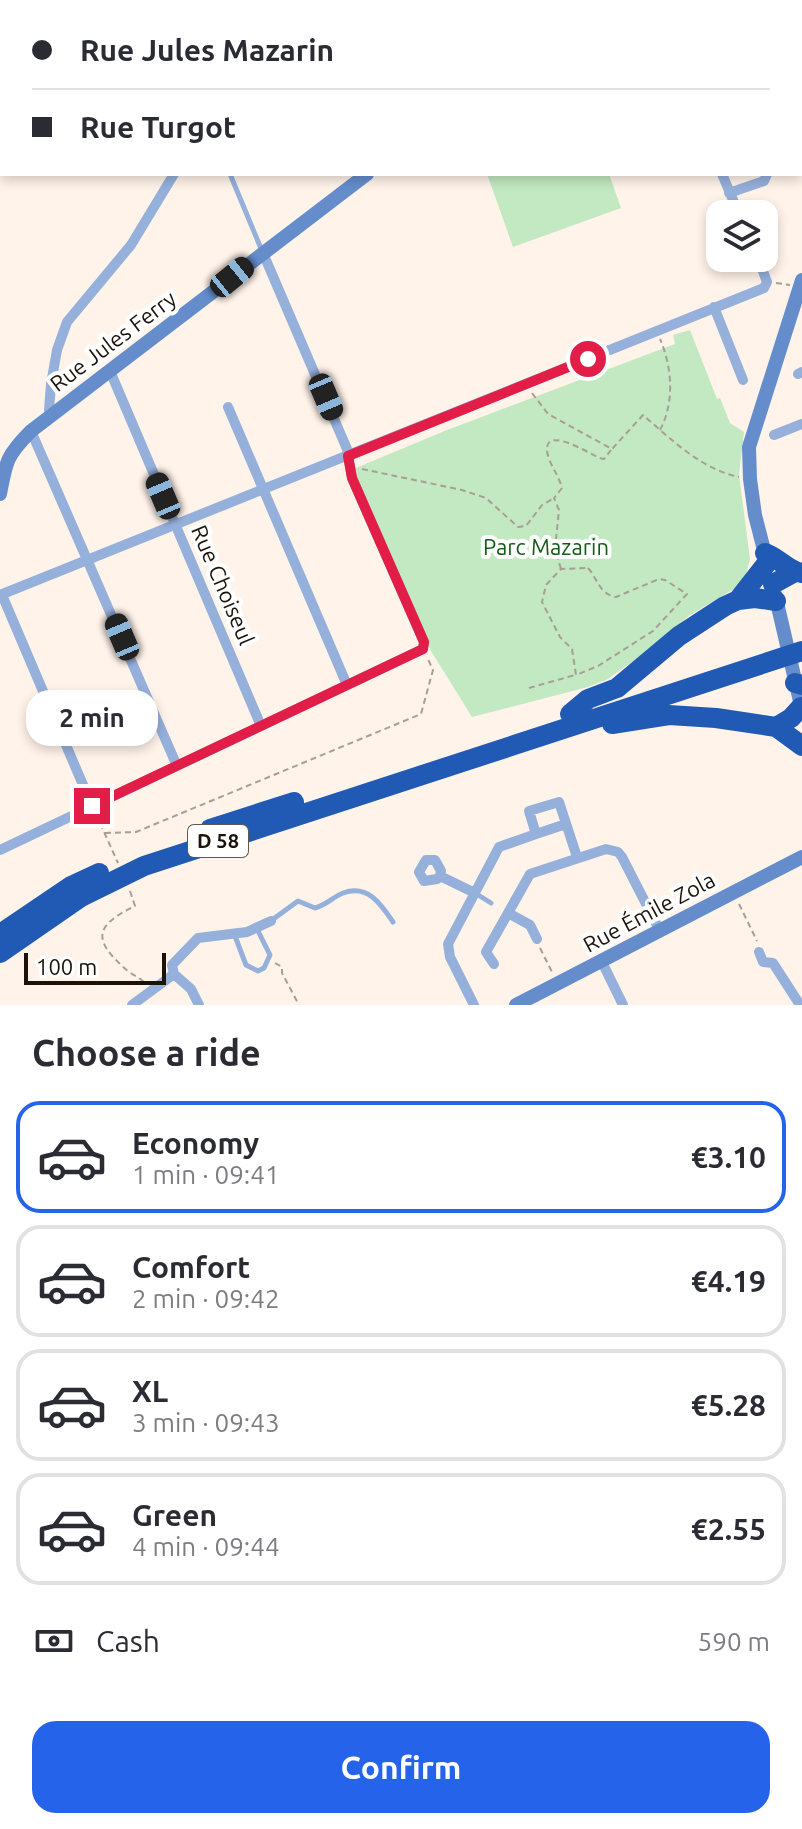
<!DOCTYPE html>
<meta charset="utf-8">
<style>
body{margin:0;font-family:Ubuntu,sans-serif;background:#f2f2f3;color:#2b2b33;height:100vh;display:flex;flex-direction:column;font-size:30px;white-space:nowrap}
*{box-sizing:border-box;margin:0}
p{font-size:26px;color:#7c7c81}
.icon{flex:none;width:44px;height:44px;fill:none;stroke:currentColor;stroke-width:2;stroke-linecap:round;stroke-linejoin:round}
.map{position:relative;height:1005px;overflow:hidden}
.side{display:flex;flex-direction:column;background:#fff;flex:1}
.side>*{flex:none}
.banner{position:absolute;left:0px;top:0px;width:802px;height:176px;box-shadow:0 4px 12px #0003;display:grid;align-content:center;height:176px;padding:0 32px;background:#fff}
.tools{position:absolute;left:706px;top:200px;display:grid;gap:16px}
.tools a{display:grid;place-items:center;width:72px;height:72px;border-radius:16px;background:#fff;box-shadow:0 4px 12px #0003;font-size:40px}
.scale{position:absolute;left:24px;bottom:20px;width:142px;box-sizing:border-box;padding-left:8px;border:4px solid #1b120a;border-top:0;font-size:22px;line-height:28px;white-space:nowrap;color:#1b120a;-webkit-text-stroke:6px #fff;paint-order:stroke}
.end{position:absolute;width:36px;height:36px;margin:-18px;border:10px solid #e11d48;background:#fff;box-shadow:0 0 0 4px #fff}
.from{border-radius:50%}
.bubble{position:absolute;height:56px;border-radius:24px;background:#fff;box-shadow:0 4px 12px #0003;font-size:26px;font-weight:700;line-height:56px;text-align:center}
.car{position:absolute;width:24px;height:48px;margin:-24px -12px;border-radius:10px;box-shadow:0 0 6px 2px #0007;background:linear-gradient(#222 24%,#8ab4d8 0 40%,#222 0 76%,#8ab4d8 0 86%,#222 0)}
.banner b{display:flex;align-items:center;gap:28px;height:76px;font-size:30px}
.banner b+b{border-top:2px solid #e1e1e2}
.banner i{width:20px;height:20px;background:#2b2b33}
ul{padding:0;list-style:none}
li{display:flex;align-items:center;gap:24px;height:112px;margin:0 16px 12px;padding:0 16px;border:4px solid #e1e1e2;border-radius:24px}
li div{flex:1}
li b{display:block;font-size:30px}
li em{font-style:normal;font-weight:700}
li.on{border-color:#2563eb}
li>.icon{width:72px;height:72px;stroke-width:1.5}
h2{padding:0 32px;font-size:36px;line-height:96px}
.pay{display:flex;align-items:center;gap:20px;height:88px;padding:0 32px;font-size:30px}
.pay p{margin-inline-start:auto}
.primary-button{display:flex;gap:16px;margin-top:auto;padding:16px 32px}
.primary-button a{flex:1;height:92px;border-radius:24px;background:#2563eb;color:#fff;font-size:32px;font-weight:700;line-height:92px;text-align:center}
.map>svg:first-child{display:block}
.green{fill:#c2e9c1}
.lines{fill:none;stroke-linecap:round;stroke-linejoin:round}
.path{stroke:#a99e95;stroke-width:2;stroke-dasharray:6 4;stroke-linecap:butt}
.lane{stroke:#95b0db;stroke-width:5}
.street{stroke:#95b0db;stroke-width:10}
.secondary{stroke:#658dcc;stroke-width:14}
.highway{stroke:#215ab4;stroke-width:20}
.route{stroke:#e11d48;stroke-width:10}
.labels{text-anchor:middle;stroke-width:8;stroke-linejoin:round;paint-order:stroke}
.shield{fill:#fff;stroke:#5f5954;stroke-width:2}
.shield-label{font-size:20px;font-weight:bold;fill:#1b120a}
.street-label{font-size:22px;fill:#1b120a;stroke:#fff}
.park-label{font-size:22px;fill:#105d17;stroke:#fff}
</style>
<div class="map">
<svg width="802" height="1005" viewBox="0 0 802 1005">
<rect width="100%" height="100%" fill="#fff3ea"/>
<path class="green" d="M487 174H609L621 208 513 247Z
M690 330 717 399 720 398 730 423 744 432 739 475 750 559 744 583 690 615 635 660 606 680 588 687 472 717 431 651 351 470 447 430 675 344 673 335Z"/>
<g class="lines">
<path class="path" d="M776 283 790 285
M532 393 548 414 612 449 643 415C672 440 701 469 739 477
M660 430C675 402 672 367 660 339
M362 469 462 490 486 498 518 527 526 526 542 505 554 498
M588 568C598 579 599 594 616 597L659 579 665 580 687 594 653 631 598 666 576 675 572 649 560 637 542 602 546 585 561 569Z
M561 569 555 549 559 510 554 498 562 488C559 477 553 469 549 459 536 420 589 453 599 458L604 459 611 450
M529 688 575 675
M96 814 118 863
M105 833 136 832 421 714 433 670 427 657
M130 891 135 906C92 927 93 941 129 972 135 976 140 978 145 983
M739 904 757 941
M540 948 553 974
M275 963 282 967V973L299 1005"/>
<path class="lane" d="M230 174 262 251
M475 893 491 903
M272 920 298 901 315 908C326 905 333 897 343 893 368 884 381 904 393 922
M235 936 246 965 258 971 264 968 270 955 257 929"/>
<path class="street" d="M426 0 427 2
M653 0 654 2
M499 2 503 0
M722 174 739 214
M729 193 764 181 767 174
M714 307 743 380
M110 371 261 726
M798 374 802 372
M228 407 347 685
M52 415 49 410 51 384 57 350 67 322 131 245 174 174
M31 431 177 766
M774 435 802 424
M0 595 764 288 767 282 758 258
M2 595 92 806
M566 824 536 834 529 811 559 802 577 857
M0 850 423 649 424 642 352 478 347 449 263 253
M440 876 441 871 435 860H426L419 872 424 881 437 879 440 876 475 893
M508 913 530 925 537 939
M759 952 763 962 773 963 800 1005
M602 962 623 1005
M494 964 486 952 530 874 606 849 618 852 622 857 660 931
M174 974 172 965 198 938 247 932 271 921
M174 974 191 989 199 1005
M132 1005 174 974
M474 1005 450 957 448 944 499 847 536 834"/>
<path class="secondary" d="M789 0 790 2
M590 2 592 0
M800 53 802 62
M0 494C6 461 7 455 31 431L367 174
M767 562 755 515 750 479 749 447 802 280
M775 594 802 710
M516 1005 802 857"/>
<path class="highway" d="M765 553C779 558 788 571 802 573
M773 584 795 572
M738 600 767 563
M795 683 802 685
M570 714 588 699 617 688 679 636 725 606 738 600 755 598 776 601
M612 724 669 715 716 718 776 727 802 746
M776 727 791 718 801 707
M210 829 294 802
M0 934 71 886 99 873
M0 953 81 897 144 866 802 651"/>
</g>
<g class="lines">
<path class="route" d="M92 806 423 649 424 642 352 478 348 456 588 359"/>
</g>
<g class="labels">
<rect class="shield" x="188" y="825" width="60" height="32" rx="6"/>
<g class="shield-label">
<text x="218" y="848">D 58</text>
</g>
<g class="street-label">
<text transform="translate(113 341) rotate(-37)" y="8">Rue Jules Ferry</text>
<text transform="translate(223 585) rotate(67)" y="8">Rue Choiseul</text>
<text transform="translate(649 912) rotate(-28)" y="8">Rue Émile Zola</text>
</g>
<g class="park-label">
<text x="546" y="555">Parc Mazarin</text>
</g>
</g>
</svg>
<div class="tools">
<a><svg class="icon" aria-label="layers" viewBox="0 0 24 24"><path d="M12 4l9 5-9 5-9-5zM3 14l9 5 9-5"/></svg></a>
</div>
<div class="scale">100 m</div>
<i class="end from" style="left:588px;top:359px"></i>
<i class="end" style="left:92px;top:806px"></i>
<div class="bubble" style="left:26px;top:690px;width:132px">2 min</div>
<i class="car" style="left:232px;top:277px;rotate:51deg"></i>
<i class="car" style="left:326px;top:397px;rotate:157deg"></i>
<i class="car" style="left:163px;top:496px;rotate:337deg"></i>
<i class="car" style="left:122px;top:637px;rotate:337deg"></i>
<div class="banner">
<b><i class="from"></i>Rue Jules Mazarin</b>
<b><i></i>Rue Turgot</b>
</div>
</div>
<section class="side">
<h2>Choose a ride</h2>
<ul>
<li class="on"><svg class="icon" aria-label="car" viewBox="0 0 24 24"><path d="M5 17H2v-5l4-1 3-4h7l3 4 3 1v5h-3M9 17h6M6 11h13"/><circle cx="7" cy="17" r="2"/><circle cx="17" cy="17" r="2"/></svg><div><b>Economy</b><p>1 min · 09:41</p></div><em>€3.10</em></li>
<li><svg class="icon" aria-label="car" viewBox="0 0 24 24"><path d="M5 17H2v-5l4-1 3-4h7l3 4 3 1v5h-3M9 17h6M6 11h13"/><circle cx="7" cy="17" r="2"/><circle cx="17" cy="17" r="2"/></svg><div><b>Comfort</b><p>2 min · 09:42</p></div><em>€4.19</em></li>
<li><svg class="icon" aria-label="car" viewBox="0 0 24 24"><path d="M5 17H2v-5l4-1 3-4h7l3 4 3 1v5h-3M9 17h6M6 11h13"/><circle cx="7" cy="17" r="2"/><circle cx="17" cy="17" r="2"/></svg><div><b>XL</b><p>3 min · 09:43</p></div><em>€5.28</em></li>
<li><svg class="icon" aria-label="car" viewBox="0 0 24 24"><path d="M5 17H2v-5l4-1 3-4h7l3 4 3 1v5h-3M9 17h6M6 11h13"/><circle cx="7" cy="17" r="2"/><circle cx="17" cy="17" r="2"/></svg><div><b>Green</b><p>4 min · 09:44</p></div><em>€2.55</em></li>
</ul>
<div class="pay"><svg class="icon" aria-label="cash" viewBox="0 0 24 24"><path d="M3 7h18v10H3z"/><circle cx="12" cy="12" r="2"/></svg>Cash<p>590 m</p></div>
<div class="primary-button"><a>Confirm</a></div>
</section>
